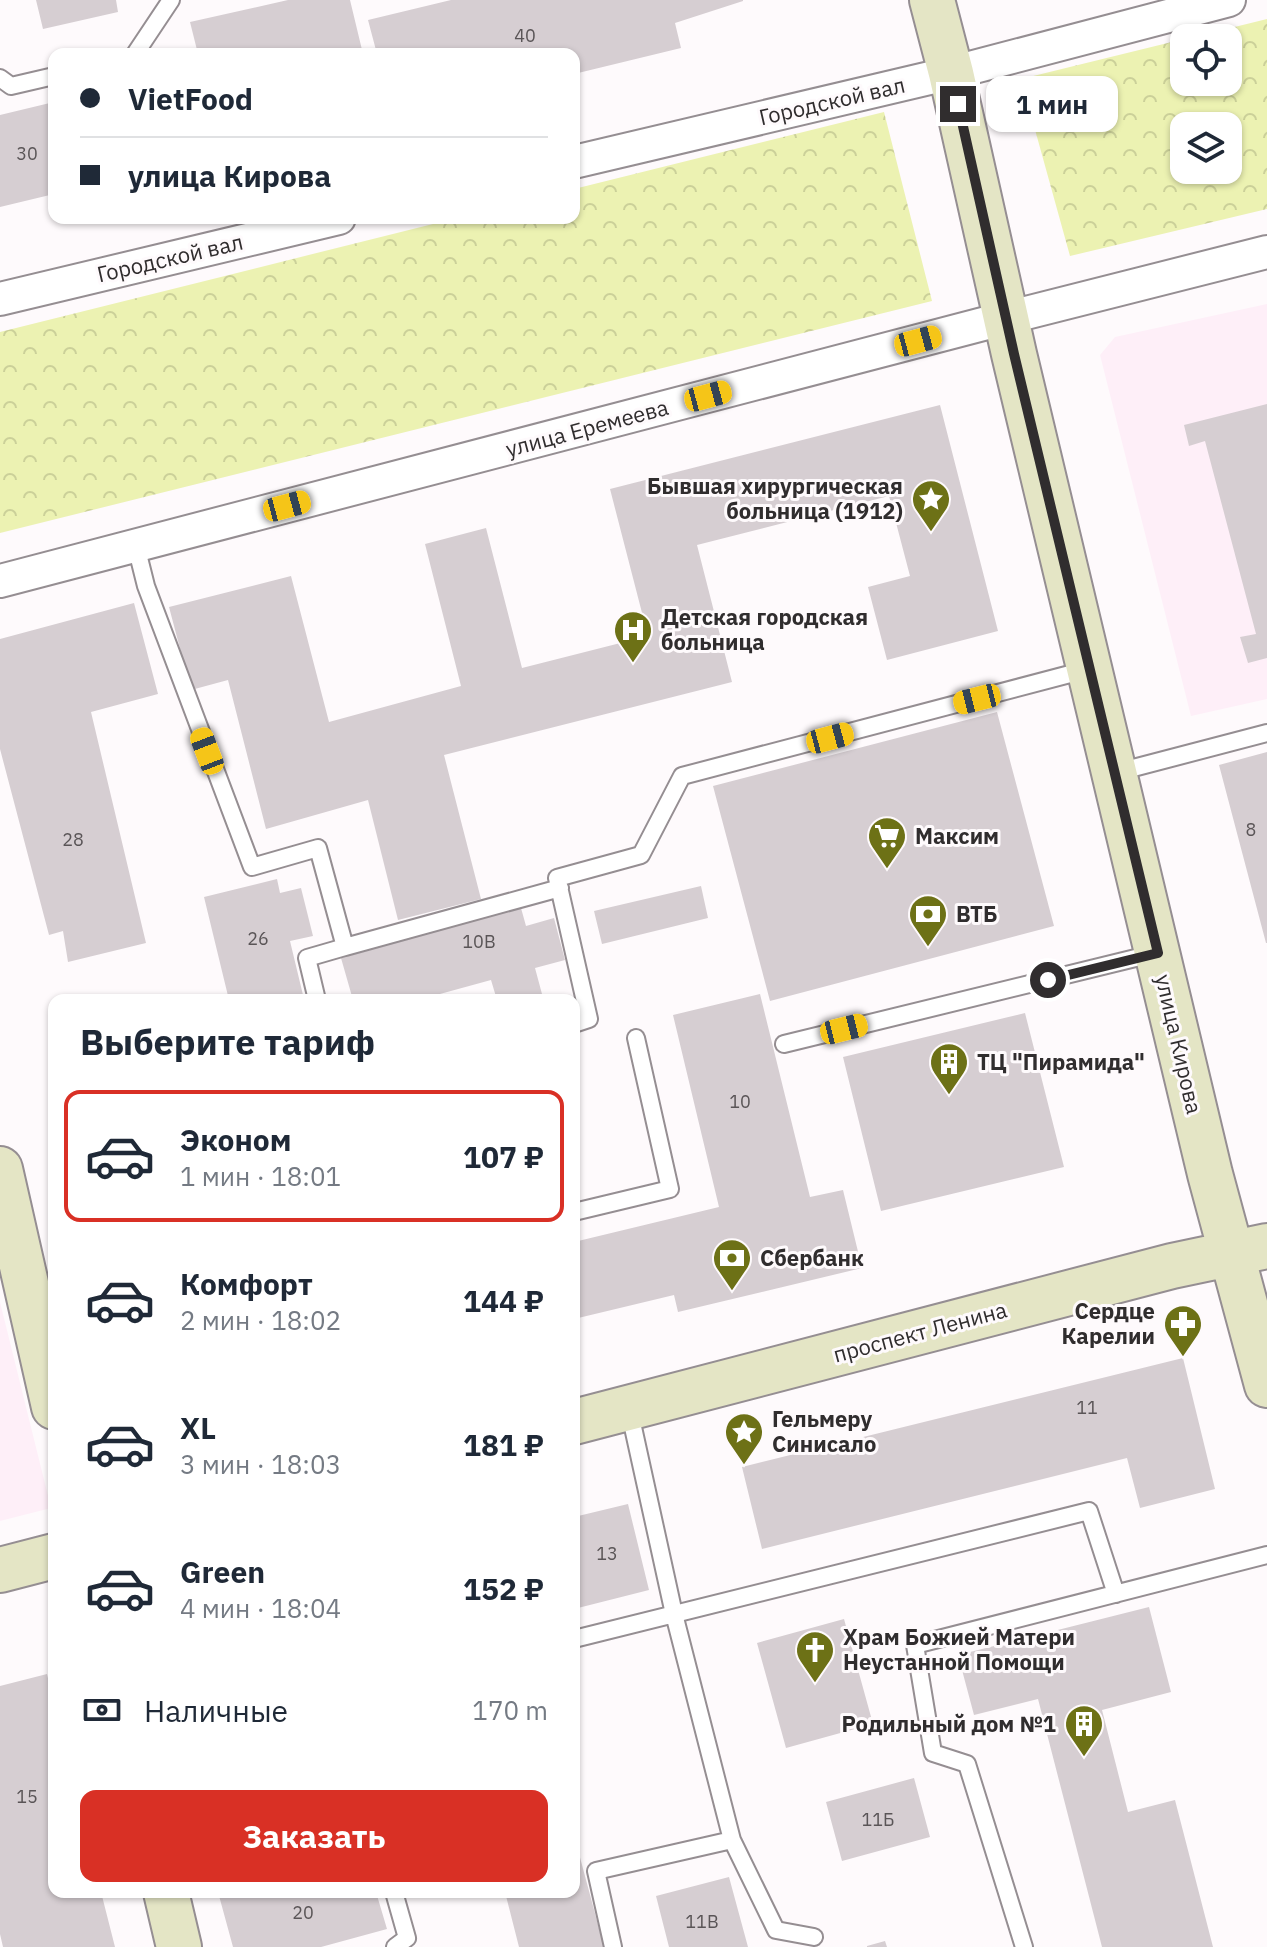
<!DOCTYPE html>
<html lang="ru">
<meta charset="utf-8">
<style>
body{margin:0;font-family:"IBM Plex Sans",sans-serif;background:#f6f6f7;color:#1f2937;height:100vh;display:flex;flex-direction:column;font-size:30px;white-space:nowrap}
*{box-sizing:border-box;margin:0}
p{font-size:26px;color:#747a83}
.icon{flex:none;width:44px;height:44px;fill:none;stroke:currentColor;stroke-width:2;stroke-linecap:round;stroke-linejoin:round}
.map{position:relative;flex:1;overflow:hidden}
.sheet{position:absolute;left:48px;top:994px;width:532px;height:904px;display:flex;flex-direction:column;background:#fff;border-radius:16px;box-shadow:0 2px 6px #0004}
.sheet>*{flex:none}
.guide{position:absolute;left:48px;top:48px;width:532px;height:176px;border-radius:16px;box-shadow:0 2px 6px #0004;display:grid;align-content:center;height:176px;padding:0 32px;background:#fff}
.buttons{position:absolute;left:1170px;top:24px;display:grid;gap:16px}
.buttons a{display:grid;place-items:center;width:72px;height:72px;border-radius:16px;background:#fff;box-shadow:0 2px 6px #0004;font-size:40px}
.end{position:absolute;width:36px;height:36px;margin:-18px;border:10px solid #302d2e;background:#fff;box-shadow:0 0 0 4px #fff}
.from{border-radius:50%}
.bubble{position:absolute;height:56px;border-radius:16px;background:#fff;box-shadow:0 2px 6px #0004;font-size:26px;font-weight:700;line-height:56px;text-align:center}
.car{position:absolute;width:24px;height:48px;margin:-24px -12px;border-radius:10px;box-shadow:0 0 6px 2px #0007;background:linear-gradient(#f5c518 24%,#345 0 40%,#f5c518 0 76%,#345 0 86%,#f5c518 0)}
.guide b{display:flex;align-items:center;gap:28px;height:76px;font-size:30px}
.guide b+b{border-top:2px solid #e0e1e3}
.guide i{width:20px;height:20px;background:#1f2937}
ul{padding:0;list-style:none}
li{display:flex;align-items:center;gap:24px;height:132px;margin:0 16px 12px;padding:0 16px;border:4px solid transparent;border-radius:16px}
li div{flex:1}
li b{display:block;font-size:30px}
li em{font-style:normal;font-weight:700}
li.selected{border-color:#d93025}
li>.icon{width:72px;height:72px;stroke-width:1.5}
h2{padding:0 32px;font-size:36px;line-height:96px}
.pay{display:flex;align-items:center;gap:20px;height:88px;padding:0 32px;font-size:30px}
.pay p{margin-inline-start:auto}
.primary-button{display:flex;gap:16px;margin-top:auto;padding:16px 32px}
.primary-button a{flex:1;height:92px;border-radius:16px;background:#d93025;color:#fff;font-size:32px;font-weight:700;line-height:92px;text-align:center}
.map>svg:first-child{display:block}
.built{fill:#feeff8}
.park{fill:url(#park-crowns);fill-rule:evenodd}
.building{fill:#d6ced2}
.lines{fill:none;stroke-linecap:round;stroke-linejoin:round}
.lane-casing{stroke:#958e92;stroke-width:20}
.street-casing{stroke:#958e92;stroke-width:36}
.secondary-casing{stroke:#958e92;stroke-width:48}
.lane{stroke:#fff;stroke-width:16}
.street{stroke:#fff;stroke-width:32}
.secondary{stroke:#e4e5c5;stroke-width:44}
.route{stroke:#302d2e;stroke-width:10}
.labels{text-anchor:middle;stroke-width:6;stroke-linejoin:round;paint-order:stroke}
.number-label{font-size:18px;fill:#5a5557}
.street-label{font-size:22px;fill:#302d2e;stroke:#fefafc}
.poi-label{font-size:22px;font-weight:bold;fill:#302d2e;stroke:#fefafc;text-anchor:start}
</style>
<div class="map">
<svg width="1267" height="1947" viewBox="0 0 1267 1947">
<defs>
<pattern id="park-crowns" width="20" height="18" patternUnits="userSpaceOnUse" patternTransform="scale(2)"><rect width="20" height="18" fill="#ecf2b2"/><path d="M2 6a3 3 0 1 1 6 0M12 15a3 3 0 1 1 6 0" fill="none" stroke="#cbd099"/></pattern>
</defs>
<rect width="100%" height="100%" fill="#fefafc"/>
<path class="built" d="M1267 304V699L1191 716 1100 355 1115 337Z
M0 1302 51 1508 0 1521Z"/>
<path class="park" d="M1267 19V209L1070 256 1021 79 1184 39V82H1228V38H1190ZM1184 126H1228V170H1184Z
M884 112 932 301 0 533V332L457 218H574V189Z"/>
<path class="building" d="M36 0H116L118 12 43 29Z
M288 0H350L363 54H198L190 22Z
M451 0H743V1L675 23 681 48 574 74V54H377L368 20Z
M54 102V194L0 207V115Z
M1267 404V658L1248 663 1240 637 1256 634 1205 441 1189 446 1184 425Z
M940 405 998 631 887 660 868 587 910 576 889 496 697 545 732 682 444 755 481 899 398 920 368 800 266 829 228 680 191 690 169 607 291 576 329 722 461 686 425 544 486 528 522 668 648 636 610 489Z
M134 603 158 694 91 712 146 943 68 962 63 931 49 935 0 749V639Z
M997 712 1054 926 770 1001 713 786Z
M1267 752V943H1266L1219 765Z
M277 879 280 893 301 888 313 936 290 941 303 995 284 1000H229L204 897Z
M701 886 708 918 602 944 594 911Z
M521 908 526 926 554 918 565 960 535 968 542 994 520 1000H497L491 980 418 1000H353L341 958Z
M760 994 810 1197 843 1190 862 1268 678 1312 674 1295 574 1319V1242L719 1207 673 1015Z
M1025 1013 1064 1167 881 1211 843 1057Z
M1183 1358 1215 1489 1140 1508 1127 1458 762 1549 742 1467Z
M628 1504 649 1590 574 1609V1517Z
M1149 1607 1171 1692 1102 1710 1128 1812 1175 1800 1213 1947H1102L1038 1699 974 1715 958 1655Z
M844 1619 873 1724 786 1748 757 1643Z
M47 1674 54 1703V1892H101L115 1947H3L0 1934V1686Z
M914 1778 930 1837 842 1861 826 1802Z
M574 1835 604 1947H519L505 1892H574Z
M729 1877 748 1947H669L656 1896Z
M218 1892H376L387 1929 321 1947H233Z
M885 1941 887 1947H867V1946Z"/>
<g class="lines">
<g class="lane-casing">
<path id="lane" d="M135 54 171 0
M0 78 11 86 54 76
M136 546 146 586 252 867 318 848 345 947 307 958 317 1000
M1114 773 1267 733
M345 947 560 888
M574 1024 589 1019 557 878 641 855 682 776 1089 669
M784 1044 1156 953
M574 1212 670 1189 636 1038
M629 1409 674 1614 732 1840 776 1930 814 1937
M574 1639 1089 1511 1116 1594
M394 1892 407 1938 395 1947
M613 1947 596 1871 732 1840
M1024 1947 967 1764 933 1753 915 1645 1267 1555"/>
</g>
<g class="street-casing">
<path id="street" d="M574 162 951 73 1229 0
M0 299 339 218
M0 581 1006 318 1267 252"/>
</g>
<g class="secondary-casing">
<path id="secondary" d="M932 0 951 73 1014 354 1210 1174 1267 1385
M0 1169 54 1407
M574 1422 1172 1266 1267 1246
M0 1570 54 1556
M166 1892 179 1947"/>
</g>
<use href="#lane" class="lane"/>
<use href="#street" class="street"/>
<use href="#secondary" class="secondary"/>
</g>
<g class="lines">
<path class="route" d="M958 104 1014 354 1158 953 1048 980"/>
</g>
<defs>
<g id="sight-pin" transform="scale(2)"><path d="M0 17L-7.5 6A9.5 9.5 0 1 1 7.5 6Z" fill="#6d7116" stroke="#fefafc"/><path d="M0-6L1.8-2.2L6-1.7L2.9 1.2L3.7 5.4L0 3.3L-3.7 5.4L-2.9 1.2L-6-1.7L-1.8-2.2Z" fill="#fff"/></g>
<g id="hospital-pin" transform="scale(2)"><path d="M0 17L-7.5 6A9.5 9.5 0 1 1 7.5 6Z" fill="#6d7116" stroke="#fefafc"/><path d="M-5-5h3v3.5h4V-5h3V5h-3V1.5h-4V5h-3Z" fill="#fff"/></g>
<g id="supermarket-pin" transform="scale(2)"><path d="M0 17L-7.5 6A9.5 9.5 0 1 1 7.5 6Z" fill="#6d7116" stroke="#fefafc"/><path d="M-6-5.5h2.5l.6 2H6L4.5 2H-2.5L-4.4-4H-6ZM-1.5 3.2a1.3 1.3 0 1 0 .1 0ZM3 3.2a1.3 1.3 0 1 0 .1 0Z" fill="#fff"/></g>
<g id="bank-pin" transform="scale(2)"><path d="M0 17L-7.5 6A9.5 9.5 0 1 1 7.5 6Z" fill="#6d7116" stroke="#fefafc"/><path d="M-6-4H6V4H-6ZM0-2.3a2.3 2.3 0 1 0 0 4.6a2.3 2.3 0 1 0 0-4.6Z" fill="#fff"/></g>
<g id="building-pin" transform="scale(2)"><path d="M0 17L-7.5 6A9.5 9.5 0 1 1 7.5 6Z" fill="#6d7116" stroke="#fefafc"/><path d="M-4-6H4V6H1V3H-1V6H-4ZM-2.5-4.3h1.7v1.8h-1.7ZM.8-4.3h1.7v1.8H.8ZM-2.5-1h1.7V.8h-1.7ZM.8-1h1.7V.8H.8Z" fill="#fff"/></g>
<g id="pharmacy-pin" transform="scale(2)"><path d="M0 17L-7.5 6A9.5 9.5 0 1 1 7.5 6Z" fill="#6d7116" stroke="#fefafc"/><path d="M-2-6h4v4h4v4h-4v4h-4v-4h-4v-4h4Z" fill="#fff"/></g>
<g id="church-pin" transform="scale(2)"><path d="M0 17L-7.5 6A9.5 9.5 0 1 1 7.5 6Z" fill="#6d7116" stroke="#fefafc"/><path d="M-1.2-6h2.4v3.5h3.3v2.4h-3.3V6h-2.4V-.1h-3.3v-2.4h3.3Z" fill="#fff"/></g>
</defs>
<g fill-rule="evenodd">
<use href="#sight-pin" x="931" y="499"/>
<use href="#hospital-pin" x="633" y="630"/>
<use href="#supermarket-pin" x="887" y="836"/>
<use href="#bank-pin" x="928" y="914"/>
<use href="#building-pin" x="949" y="1062"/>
<use href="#bank-pin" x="732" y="1258"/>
<use href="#pharmacy-pin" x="1183" y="1324"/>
<use href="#sight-pin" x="744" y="1432"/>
<use href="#church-pin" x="815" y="1650"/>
<use href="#building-pin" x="1084" y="1724"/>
</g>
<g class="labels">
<g class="number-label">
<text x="525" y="42">40</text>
<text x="27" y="160">30</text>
<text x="1251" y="836">8</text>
<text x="73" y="846">28</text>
<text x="258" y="945">26</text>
<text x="479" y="948">10В</text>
<text x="740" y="1108">10</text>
<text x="1087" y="1414">11</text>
<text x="607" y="1560">13</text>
<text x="27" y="1803">15</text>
<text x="878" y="1826">11Б</text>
<text x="303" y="1919">20</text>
<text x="702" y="1928">11В</text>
</g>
<g class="street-label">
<text transform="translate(832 101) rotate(-13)" y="8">Городской вал</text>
<text transform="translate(170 258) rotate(-13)" y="8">Городской вал</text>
<text transform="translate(587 428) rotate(-15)" y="8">улица Еремеева</text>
<text transform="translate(1179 1044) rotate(77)" y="8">улица Кирова</text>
<text transform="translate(920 1332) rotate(-15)" y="8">проспект Ленина</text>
</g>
<g class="poi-label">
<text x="903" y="494" text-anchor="end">Бывшая хирургическая<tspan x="903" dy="25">больница (1912)</tspan></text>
<text x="661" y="625">Детская городская<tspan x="661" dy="25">больница</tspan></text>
<text x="915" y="844">Максим</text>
<text x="956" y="922">ВТБ</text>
<text x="977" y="1070">ТЦ "Пирамида"</text>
<text x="760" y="1266">Сбербанк</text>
<text x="1155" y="1319" text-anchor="end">Сердце<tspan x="1155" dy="25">Карелии</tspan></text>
<text x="772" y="1427">Гельмеру<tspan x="772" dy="25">Синисало</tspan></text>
<text x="843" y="1645">Храм Божией Матери<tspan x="843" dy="25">Неустанной Помощи</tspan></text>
<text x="1056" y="1732" text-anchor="end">Родильный дом №1</text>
</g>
</g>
</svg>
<div class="buttons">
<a><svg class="icon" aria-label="locate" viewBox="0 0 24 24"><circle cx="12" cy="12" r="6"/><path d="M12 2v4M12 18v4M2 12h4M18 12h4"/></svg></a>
<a><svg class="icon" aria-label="layers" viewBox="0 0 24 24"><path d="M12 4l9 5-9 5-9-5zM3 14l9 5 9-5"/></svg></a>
</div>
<i class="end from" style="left:1048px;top:980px"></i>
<i class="end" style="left:958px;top:104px"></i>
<div class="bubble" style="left:986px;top:76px;width:132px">1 мин</div>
<i class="car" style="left:918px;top:341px;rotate:75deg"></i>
<i class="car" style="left:708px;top:396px;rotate:75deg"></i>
<i class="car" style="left:287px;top:506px;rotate:75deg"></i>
<i class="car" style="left:977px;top:699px;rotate:256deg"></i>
<i class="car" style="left:830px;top:738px;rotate:75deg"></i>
<i class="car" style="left:207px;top:751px;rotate:339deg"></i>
<i class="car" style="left:844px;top:1029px;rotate:76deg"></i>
<div class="guide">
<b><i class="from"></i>VietFood</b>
<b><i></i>улица Кирова</b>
</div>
<section class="sheet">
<h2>Выберите тариф</h2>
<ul>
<li class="selected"><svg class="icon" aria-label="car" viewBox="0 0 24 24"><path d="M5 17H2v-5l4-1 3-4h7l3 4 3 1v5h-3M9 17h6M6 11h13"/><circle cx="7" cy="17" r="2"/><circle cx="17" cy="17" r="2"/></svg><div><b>Эконом</b><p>1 мин · 18:01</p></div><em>107 ₽</em></li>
<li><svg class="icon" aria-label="car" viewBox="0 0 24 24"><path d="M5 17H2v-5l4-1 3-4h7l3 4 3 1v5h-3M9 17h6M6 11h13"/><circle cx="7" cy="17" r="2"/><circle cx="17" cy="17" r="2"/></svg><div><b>Комфорт</b><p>2 мин · 18:02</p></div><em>144 ₽</em></li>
<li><svg class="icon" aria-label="car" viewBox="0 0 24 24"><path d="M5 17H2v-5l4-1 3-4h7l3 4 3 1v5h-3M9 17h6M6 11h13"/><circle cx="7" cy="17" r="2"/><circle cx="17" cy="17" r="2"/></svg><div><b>XL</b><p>3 мин · 18:03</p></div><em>181 ₽</em></li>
<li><svg class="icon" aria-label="car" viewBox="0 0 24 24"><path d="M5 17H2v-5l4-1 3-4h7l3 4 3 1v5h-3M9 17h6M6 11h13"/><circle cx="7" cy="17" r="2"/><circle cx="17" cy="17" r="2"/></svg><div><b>Green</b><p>4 мин · 18:04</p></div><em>152 ₽</em></li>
</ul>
<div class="pay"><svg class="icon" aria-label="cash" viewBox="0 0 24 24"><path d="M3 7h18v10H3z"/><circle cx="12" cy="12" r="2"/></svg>Наличные<p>170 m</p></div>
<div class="primary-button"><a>Заказать</a></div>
</section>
</div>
